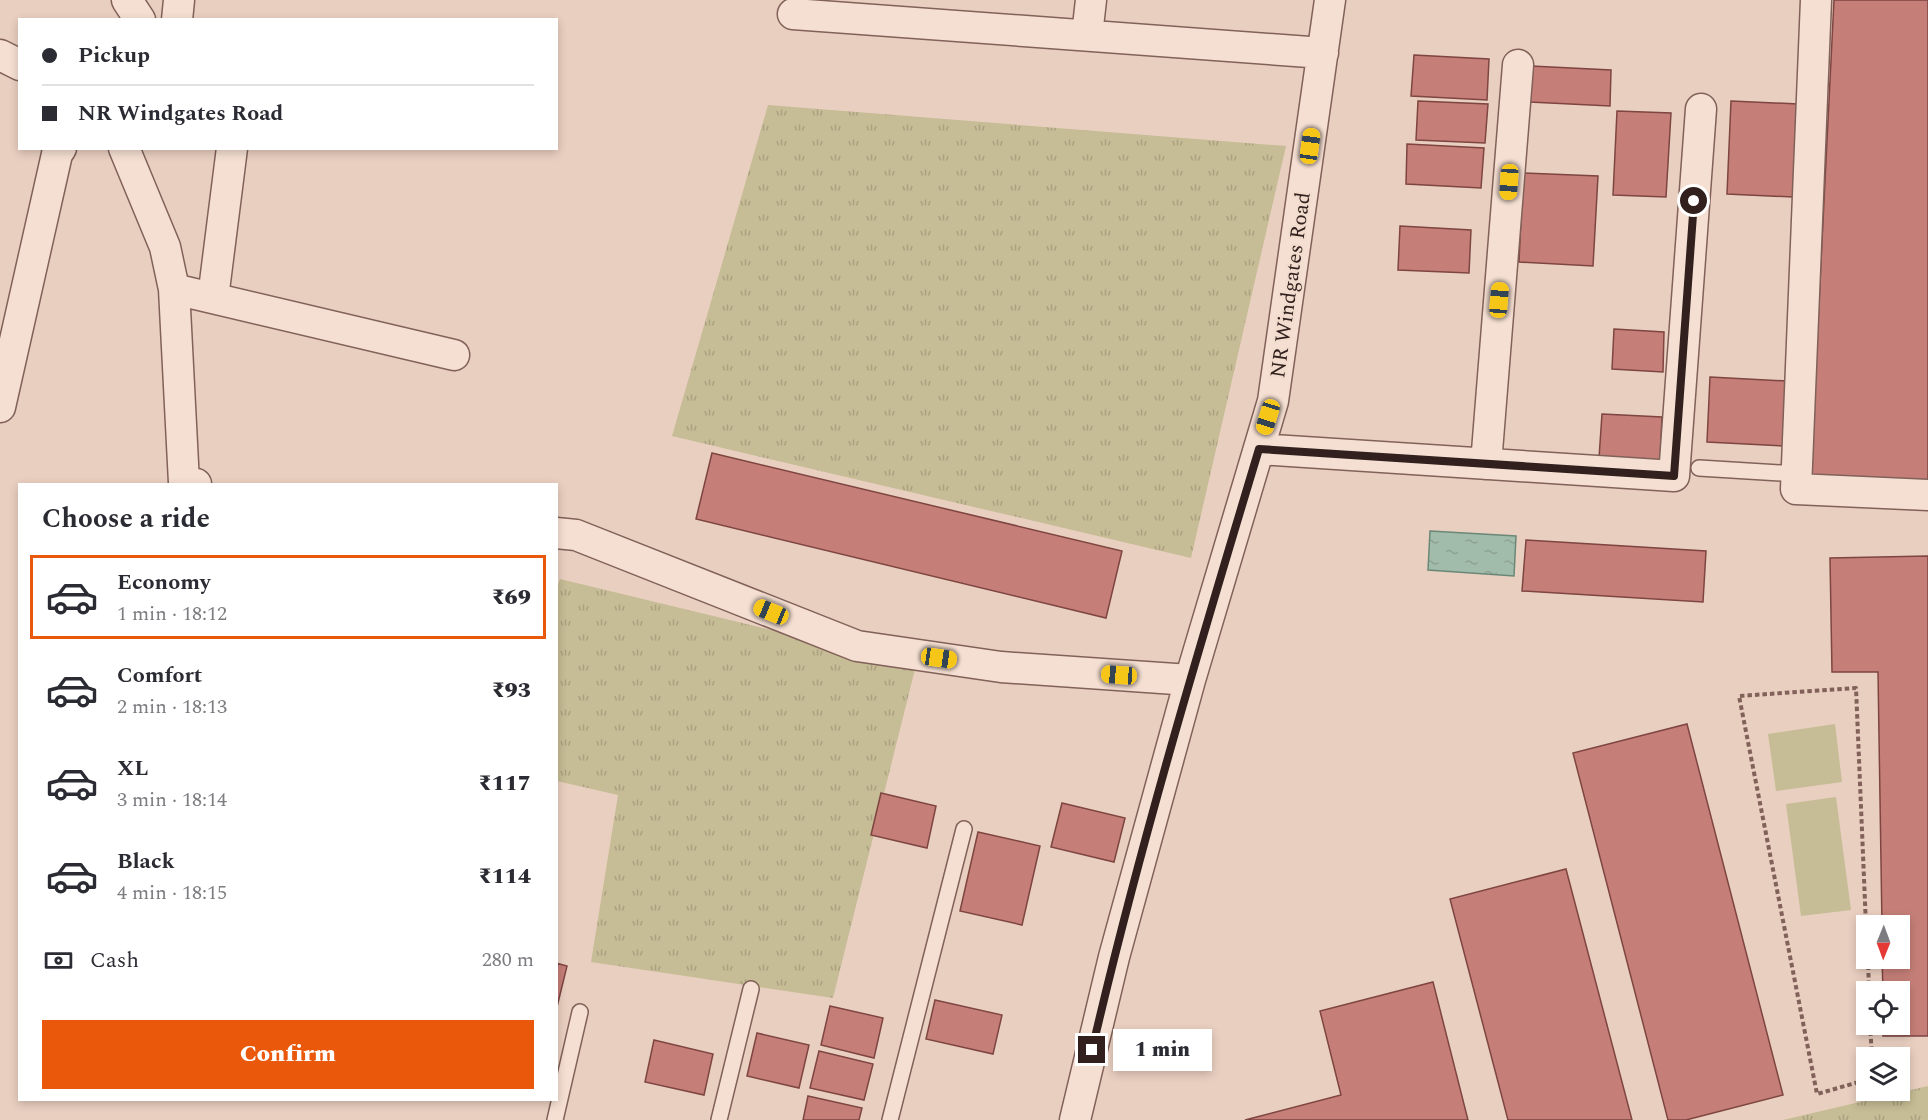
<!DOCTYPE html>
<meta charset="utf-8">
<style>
body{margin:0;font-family:Spectral,serif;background:#f7f7f7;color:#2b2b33;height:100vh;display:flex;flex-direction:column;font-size:22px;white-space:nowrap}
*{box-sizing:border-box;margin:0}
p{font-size:20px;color:#7c7c81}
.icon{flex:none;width:33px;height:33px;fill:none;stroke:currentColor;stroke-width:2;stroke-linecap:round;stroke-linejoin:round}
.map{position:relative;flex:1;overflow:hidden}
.details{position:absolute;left:18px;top:483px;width:540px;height:618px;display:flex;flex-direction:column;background:#fff;border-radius:0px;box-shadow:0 3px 9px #0003}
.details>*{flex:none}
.guide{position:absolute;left:18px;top:18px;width:540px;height:132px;border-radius:0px;box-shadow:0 3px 9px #0003;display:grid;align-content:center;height:132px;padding:0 24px;background:#fff}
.needle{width:39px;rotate:181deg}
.fabs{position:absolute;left:1856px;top:915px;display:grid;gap:12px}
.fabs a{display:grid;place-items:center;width:54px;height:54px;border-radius:0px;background:#fff;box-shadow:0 3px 9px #0003;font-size:30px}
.end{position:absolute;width:27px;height:27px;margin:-14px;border:8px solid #31201d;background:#fff;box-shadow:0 0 0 3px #fff}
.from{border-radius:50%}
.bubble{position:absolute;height:42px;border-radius:0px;background:#fff;box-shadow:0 3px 9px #0003;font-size:20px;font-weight:800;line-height:42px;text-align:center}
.car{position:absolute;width:18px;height:36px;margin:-18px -9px;border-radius:8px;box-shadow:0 0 4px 2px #0007;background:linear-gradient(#f5c518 24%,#345 0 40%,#f5c518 0 76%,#345 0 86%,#f5c518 0)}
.guide b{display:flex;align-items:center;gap:21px;height:57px;font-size:22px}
.guide b+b{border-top:2px solid #e1e1e2}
.guide i{width:15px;height:15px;background:#2b2b33}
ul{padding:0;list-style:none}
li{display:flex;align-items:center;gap:18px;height:84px;margin:0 12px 9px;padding:0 12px;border:3px solid transparent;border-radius:0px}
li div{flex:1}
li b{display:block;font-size:22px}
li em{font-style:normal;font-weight:800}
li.current{border-color:#ea580c}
li>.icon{width:54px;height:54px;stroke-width:1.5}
h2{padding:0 24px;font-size:27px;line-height:72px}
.pay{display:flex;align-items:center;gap:15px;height:66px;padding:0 24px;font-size:22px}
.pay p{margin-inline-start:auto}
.cta{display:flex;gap:12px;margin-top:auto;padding:12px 24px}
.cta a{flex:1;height:69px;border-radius:0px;background:#ea580c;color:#fff;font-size:24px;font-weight:800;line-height:69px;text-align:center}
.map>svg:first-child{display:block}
.grass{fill:url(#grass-tufts)}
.green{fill:#c6bc95}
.water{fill:url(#water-ripples);stroke:#6b8877;stroke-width:1.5}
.building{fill:#c57f78;stroke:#7e4541;stroke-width:1.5}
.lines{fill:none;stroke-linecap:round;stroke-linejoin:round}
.lane-casing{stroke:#816159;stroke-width:18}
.street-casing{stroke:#816159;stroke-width:33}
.path{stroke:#816159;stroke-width:4;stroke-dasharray:4.5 3;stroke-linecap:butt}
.lane{stroke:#f5dfd2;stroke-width:15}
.street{stroke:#f5dfd2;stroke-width:30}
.route{stroke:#31201d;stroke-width:8}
.labels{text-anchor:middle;stroke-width:4.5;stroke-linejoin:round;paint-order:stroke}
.street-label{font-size:21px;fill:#31201d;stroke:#f2dcce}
</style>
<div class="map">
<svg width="1928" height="1120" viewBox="0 0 1928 1120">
<defs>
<pattern id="grass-tufts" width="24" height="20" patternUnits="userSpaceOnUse" patternTransform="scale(1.5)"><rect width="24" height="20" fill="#c6bc95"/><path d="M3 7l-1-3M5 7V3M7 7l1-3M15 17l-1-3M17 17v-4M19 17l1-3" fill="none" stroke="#aba180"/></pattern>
<pattern id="water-ripples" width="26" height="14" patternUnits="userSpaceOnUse" patternTransform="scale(1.5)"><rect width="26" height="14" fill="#a2bcac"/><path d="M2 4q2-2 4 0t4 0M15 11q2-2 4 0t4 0" fill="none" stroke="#8ca194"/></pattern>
</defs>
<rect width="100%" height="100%" fill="#e9cfc0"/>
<path class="grass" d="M768 105 1286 146 1191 558 672 436Z
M560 579 916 665 833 998 591 962 618 795 557 781 556 590Z
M1928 1086V1120H1783Z"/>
<path class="green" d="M1835 724 1842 782 1776 791 1768 734Z
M1836 797 1851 910 1801 916 1786 804Z"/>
<path class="water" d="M1430 531 1516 536 1514 576 1428 570Z"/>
<path class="building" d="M1834 0H1928V489L1810 483Z
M1414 55 1489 59 1487 100 1411 96Z
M1531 66 1611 70 1610 106 1530 102Z
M1418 101 1488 104 1485 143 1416 140Z
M1731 101 1798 104 1793 197 1727 194Z
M1617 111 1671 113 1666 197 1613 195Z
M1407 144 1484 148 1481 188 1406 184Z
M1523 173 1598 176 1593 266 1519 262Z
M1400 226 1471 230 1469 273 1398 270Z
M1614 329 1664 332 1663 372 1612 369Z
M1710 377 1787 381 1784 446 1707 442Z
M1602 414 1662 417 1660 461 1599 458Z
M712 453 1122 551 1106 618 696 519Z
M1526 540 1706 551 1703 602 1522 591Z
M1928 556V1036H1883V1024H1899V992H1883L1882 958H1899V926H1882L1878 672H1832L1830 558Z
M1687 724 1783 1095 1686 1120H1668L1573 753Z
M881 793 936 806 927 848 871 835Z
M1062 803 1125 818 1114 862 1051 847Z
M978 832 1040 846 1022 925 960 911Z
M1566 869 1632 1120H1508L1450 899Z
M556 963 567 966 556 1011Z
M1433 982 1468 1120H1245L1341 1095 1320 1011Z
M935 1000 1002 1015 993 1054 926 1039Z
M830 1006 883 1018 874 1058 821 1045Z
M757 1033 809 1045 799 1088 747 1076Z
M654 1040 713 1054 704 1095 645 1082Z
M819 1051 873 1064 864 1100 810 1088Z
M808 1096 862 1108 859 1120H803Z"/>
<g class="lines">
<g class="lane-casing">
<path id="lane" d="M1699 468 1797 474
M555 1120 580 1012
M719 1120 751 989
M890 1120 964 829"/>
</g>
<g class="street-casing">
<path id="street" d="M127 0 140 20
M1816 0 1796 489 1928 495
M793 14 1323 53
M177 20 179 0
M1087 35 1091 0
M0 55 20 65
M124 148 165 247 174 289 184 483 196 484
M174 289 454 355
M213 298 232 148
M0 407 57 154 61 148
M1259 449 1674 476 1701 109
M1486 464 1518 65
M556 533 576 535 857 646 1001 667 1190 680
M1075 1120 1114 957 1190 680 1273 401 1330 0"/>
</g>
<path class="path" d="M1868 958 1869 992
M1870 1024 1872 1058
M1866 1080 1817 1094 1739 696 1856 688 1866 926"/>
<use href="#lane" class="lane"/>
<use href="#street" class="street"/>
</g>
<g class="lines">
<path class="route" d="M1092 1050C1139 848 1199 648 1259 449L1674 476 1694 201"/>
</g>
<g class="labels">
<g class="street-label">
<text transform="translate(1290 285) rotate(-82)" y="7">NR Windgates Road</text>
</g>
</g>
</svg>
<div class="fabs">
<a><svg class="needle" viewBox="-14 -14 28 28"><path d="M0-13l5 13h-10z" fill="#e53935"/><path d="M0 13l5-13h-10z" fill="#7c7c81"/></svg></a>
<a><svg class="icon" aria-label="locate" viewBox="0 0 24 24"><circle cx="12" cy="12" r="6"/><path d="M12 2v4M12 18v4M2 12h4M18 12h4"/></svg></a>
<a><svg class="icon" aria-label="layers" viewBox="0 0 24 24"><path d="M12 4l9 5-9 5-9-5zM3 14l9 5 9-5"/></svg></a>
</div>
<i class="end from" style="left:1694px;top:201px"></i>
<i class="end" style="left:1092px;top:1050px"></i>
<div class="bubble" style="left:1113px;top:1029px;width:99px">1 min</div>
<i class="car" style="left:1310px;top:146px;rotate:8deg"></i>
<i class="car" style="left:1509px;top:182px;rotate:184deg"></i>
<i class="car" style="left:1499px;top:300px;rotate:5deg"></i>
<i class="car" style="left:1268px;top:417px;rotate:197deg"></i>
<i class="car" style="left:771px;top:612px;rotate:292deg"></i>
<i class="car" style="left:939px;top:658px;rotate:98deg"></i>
<i class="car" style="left:1119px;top:675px;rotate:274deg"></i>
<div class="guide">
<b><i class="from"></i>Pickup</b>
<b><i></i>NR Windgates Road</b>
</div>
<section class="details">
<h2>Choose a ride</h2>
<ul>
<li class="current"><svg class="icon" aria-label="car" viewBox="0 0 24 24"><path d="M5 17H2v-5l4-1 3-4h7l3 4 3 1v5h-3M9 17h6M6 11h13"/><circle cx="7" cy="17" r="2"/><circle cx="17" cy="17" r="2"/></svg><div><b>Economy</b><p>1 min · 18:12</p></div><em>₹69</em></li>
<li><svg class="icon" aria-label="car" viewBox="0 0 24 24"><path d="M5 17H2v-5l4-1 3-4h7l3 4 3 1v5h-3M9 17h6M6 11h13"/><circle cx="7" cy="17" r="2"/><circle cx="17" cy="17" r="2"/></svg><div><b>Comfort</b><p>2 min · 18:13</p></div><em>₹93</em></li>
<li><svg class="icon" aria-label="car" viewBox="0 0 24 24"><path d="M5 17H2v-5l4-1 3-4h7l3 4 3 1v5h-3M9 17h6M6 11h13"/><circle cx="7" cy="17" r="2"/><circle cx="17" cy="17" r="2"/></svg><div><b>XL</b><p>3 min · 18:14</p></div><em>₹117</em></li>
<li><svg class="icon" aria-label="car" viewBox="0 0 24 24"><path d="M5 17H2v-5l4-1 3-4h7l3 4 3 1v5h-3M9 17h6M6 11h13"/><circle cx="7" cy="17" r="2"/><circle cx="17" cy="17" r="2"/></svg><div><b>Black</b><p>4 min · 18:15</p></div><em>₹114</em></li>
</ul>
<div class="pay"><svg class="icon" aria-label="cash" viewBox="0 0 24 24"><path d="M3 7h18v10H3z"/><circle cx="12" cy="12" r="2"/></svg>Cash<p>280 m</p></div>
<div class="cta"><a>Confirm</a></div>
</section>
</div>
